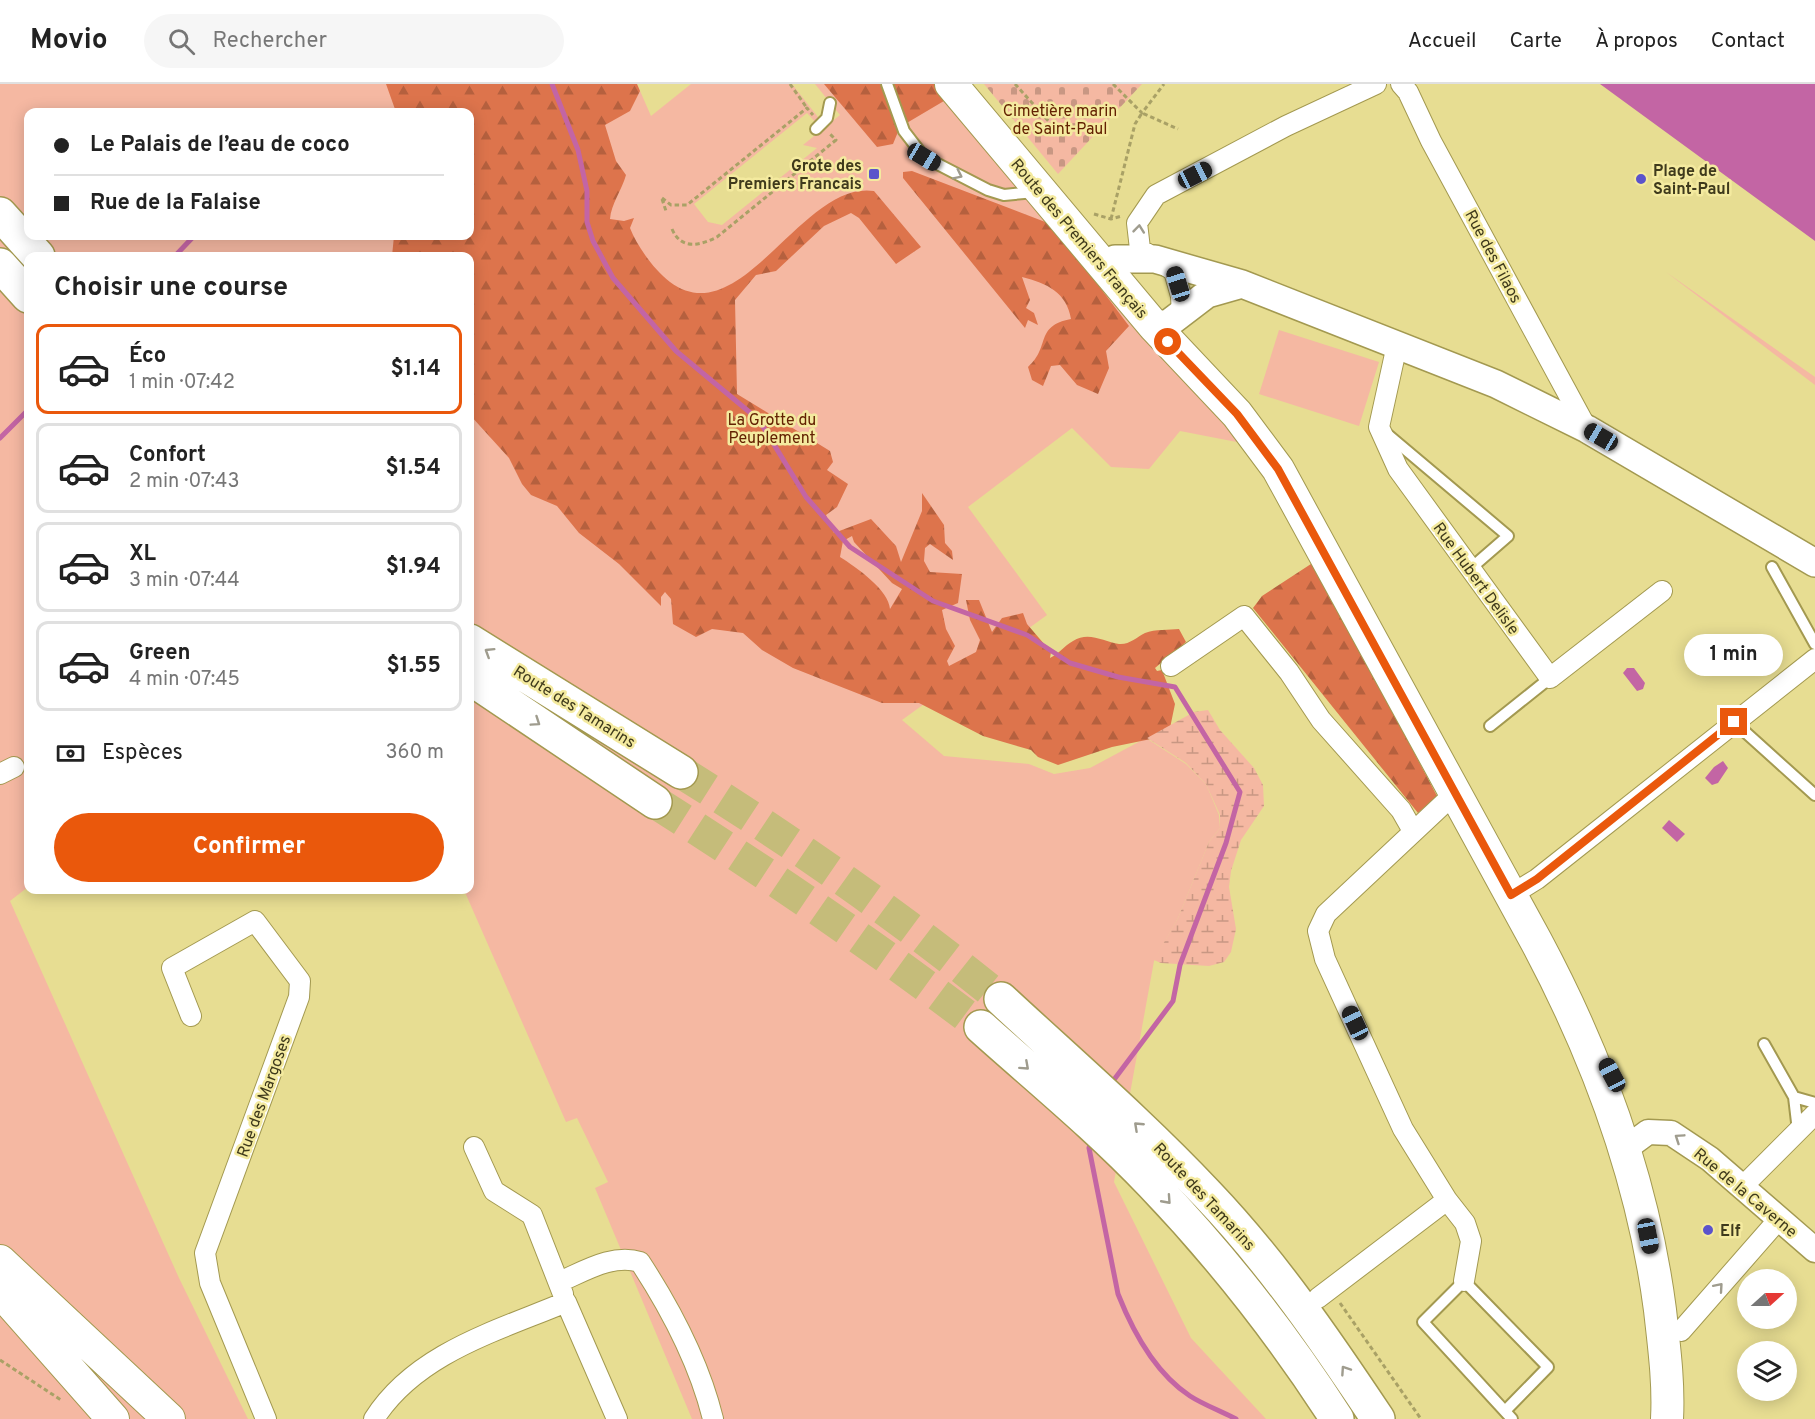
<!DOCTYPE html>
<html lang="fr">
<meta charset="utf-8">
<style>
body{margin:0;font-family:Overpass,sans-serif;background:#f6f6f6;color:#222;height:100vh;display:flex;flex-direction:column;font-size:22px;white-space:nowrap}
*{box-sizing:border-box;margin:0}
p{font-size:20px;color:#767676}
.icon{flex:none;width:33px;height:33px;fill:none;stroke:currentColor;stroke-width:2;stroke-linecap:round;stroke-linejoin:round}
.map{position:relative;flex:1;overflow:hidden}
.side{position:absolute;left:24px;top:168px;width:450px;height:642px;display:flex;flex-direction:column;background:#fff;border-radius:12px;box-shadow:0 3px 15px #0003}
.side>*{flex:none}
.guide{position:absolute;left:24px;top:24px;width:450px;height:132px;border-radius:12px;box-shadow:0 3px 15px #0003;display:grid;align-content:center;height:132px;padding:0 30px;background:#fff}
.needle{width:39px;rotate:69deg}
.buttons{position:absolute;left:1737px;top:1185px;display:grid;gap:12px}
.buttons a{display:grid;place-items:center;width:60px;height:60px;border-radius:50%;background:#fff;box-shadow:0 3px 15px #0003;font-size:30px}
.end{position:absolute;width:27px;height:27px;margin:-14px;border:8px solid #ea580c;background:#fff;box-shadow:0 0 0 3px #fff}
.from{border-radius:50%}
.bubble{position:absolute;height:42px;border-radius:21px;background:#fff;box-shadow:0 3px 15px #0003;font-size:20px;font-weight:700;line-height:42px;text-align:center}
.car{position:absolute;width:18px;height:36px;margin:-18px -9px;border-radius:8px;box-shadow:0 0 4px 2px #0007;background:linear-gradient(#222 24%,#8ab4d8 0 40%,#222 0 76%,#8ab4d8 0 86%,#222 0)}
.guide b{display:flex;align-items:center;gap:21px;height:57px;font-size:22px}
.guide b+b{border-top:2px solid #e0e0e0}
.guide i{width:15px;height:15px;background:#222}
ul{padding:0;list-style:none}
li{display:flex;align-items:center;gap:18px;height:90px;margin:0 12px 9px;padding:0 18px;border:3px solid #e0e0e0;border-radius:12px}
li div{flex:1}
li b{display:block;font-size:22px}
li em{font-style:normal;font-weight:700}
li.on{border-color:#ea580c}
li>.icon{width:54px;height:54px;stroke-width:1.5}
h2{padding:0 30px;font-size:27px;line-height:72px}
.pay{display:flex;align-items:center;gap:15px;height:66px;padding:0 30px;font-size:22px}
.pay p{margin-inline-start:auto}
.cta{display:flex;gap:12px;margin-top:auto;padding:12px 30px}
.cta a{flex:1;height:69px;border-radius:36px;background:#ea580c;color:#fff;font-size:24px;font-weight:700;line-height:69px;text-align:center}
header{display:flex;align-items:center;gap:36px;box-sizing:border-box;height:84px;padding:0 30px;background:#fff;border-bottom:2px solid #e0e0e0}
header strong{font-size:28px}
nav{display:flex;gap:33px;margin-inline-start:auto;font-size:21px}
.search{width:420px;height:54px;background:#f6f6f6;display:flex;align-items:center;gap:15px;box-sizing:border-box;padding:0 21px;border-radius:33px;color:#767676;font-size:22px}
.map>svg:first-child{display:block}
.green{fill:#f5b8a2;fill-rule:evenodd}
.forest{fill:url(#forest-firs);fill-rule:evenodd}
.wetland{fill:url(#wetland-marsh)}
.cemetery{fill:url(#cemetery-stones)}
.water{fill:#c365a4}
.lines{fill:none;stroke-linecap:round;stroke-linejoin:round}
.stream{stroke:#c365a4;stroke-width:5}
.trunk-tunnel{stroke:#c5bc7a;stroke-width:33;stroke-dasharray:33 16;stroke-linecap:butt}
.service-casing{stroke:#a39950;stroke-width:14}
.minor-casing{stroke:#a39950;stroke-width:22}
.tertiary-casing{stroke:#a39950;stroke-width:27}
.secondary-casing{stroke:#a39950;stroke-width:30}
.primary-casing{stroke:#a39950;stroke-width:34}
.trunk-casing{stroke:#a39950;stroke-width:36}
.path{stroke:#a9a166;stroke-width:3;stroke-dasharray:4.5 3;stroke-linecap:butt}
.service{stroke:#fff;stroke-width:10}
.minor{stroke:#fff;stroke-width:20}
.tertiary{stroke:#fff;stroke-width:24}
.secondary{stroke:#fff;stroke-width:27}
.primary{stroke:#fff;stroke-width:32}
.trunk{stroke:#fff;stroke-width:33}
.oneway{stroke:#9f9c8e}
.route{stroke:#ea580c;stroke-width:8}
.poi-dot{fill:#5b53cb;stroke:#f4ea9f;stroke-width:2}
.labels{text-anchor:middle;stroke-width:5;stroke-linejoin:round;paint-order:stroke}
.park-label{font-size:16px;fill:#632102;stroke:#f4ea9f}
.poi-label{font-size:16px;font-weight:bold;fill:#3f3a1c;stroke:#f4ea9f;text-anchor:start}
.street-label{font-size:16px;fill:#3f3a1c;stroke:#f4ea9f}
</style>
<header>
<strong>Movio</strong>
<div class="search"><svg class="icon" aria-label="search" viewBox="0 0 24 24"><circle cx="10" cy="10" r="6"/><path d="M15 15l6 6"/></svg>Rechercher</div>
<nav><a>Accueil</a><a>Carte</a><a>À propos</a><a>Contact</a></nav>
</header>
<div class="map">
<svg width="1815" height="1335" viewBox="0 0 1815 1335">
<defs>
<pattern id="forest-firs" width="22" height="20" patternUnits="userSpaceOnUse" patternTransform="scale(1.5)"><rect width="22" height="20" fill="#dd744c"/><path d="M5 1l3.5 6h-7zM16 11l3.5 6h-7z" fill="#b5603e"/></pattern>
<pattern id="wetland-marsh" width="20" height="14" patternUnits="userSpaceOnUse" patternTransform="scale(1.5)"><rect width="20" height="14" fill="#f5b8a2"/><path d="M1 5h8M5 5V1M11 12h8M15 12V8" fill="none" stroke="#c89783"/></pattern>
<pattern id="cemetery-stones" width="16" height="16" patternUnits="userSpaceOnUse" patternTransform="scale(1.5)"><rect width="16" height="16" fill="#f5b8a2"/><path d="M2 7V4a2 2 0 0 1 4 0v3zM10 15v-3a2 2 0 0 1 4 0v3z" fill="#c89783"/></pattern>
</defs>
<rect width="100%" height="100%" fill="#e7dd92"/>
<path class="green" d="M0 0H637L651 32 691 0H792L818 33 817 40 807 29 694 120 708 138 722 141 817 64 803 61 840 31 815 0H951L1247 360 1180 347 1149 385 1111 383 1072 344 968 423 1047 531 902 636 944 672 1029 680 1054 690 1090 684 1146 654 1186 680 1206 700 1219 731 1220 744 1209 758 1178 834 1154 877 1114 1098 1191 1254 1266 1335H692L595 1104 608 1098 577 1034 566 1038 464 806H470V172H28V803L10 817 179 1194 248 1335H0ZM28 28H470V152H28Z
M1666 188 1815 293V301Z
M1279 246 1379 278 1359 342 1259 310Z"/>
<path class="forest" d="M386 0H637L640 7 630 27 605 41 616 77 626 91C622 106 611 120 610 135L624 137 634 134 630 144C637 162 654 186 670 198 741 251 802 96 874 107L921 163 896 180 859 134 851 129 824 142 776 187 756 191 735 216 737 310 830 367 833 378 827 386 848 400 837 423 826 431 834 449 871 435 896 462 901 478 922 427V409L944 441 945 459 952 467 953 476 930 460 925 464 924 477 930 488 962 490 958 519 942 526 946 545 955 562 947 577 949 582 976 568 980 556 970 536 966 516H979L992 548 1002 534 1023 529 1027 540 1051 568 1050 574C1060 569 1064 562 1073 557 1089 547 1104 558 1119 560 1129 561 1137 553 1145 549 1155 545 1169 546 1179 545L1186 558 1155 584 1157 587 1162 586 1175 620 1170 644 1151 655 1112 663 1058 681 1038 673 1031 666 983 652 919 619H882L793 584 762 566 743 549 712 545 696 553 673 540 671 515 665 508 661 513V522L619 480 579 449 557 422 531 411 522 400 509 374 470 331V172H392L394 152H470V28H396ZM852 452 854 458 892 499 902 505 890 525C889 506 856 483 840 473L843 457Z
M824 0H937L949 14 900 43 893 60 877 63Z
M912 87 1053 141 1129 242 1106 267 1109 284 1098 310 1077 301 1060 281 1051 282 1043 302 1032 296 1028 283C1051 263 1034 242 1071 235 1067 209 1047 199 1022 193L1030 216 1026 224 1034 229 1038 241 1028 236 1025 244 903 94V88Z
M1314 478 1437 712 1418 729 1253 524 1262 512Z"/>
<path class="wetland" d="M1208 626 1220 646 1254 684 1263 701 1264 722 1241 756 1231 787 1229 803 1236 845 1231 868 1224 878 1209 882 1161 879 1154 876 1178 834 1209 758 1220 744V731L1206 700 1186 679 1147 654 1194 628Z"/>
<path class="cemetery" d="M984 0H1142L1058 90Z"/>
<path class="water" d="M1600 0H1815V157Z
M1627 584H1634L1645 599 1643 605 1637 607 1623 589Z
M1723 677 1728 684 1718 699 1712 701 1705 694 1714 683Z
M1669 736 1685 750 1677 758 1662 744Z"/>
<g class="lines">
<path class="stream" d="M552 0 578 66 587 107V138L593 157 613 194 676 267 759 336 806 413 850 463 933 517 1027 551 1070 579 1118 593 1175 603 1240 708 1226 759 1180 881 1173 917 1110 1001
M175 172 194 152
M0 354 28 326
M1091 1057 1089 1064 1118 1210C1133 1248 1155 1289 1190 1312 1204 1321 1221 1327 1236 1335"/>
<path class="trunk-tunnel" d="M681 688C793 758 899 832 1001 915
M655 718C767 789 876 863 981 943"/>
<g class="service-casing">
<path id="service" d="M887 0 904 47 924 73 988 106 1004 111 1035 108
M816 45 827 34 830 19
M1387 350 1508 452 1470 485
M1772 483 1815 560
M1734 638 1815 711
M1490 642 1550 594
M1764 960 1794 1013 1798 1047
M1794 1013 1815 1019
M1505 1327 1548 1283 1464 1197 1423 1238 1512 1335"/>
</g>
<g class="minor-casing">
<path id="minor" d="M1401 0 1408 8 1431 57 1587 345
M1182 231 1181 212 1174 187 1140 165 1137 139 1156 111 1286 42 1376 0
M1397 261 1379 343 1398 385 1550 594 1662 507
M1171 582 1244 532 1289 588 1321 636 1401 726 1413 747
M0 690 14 683
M1455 709 1326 830 1318 847 1325 875 1403 1045 1447 1116 1465 1139 1471 1157 1464 1197
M1511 811 1537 795 1815 575
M191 932 172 884 255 837 300 897 299 913 205 1169 210 1199 266 1335
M474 1063 494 1107 532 1131 563 1210
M1741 1104 1815 1030
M559 1198C583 1188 613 1169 640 1178 672 1227 699 1278 713 1335
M1318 1214 1447 1116
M1681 1247 1779 1135
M374 1335C416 1269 497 1247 566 1218L617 1335"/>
</g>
<g class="tertiary-casing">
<path id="tertiary" d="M1625 1065 1648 1048 1671 1049 1710 1075 1815 1166"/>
</g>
<g class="secondary-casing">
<path id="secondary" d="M1115 175H1155L1242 200 1496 300 1587 345 1815 479
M1154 242 1169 239 1207 210 1242 200"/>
</g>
<g class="primary-casing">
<path id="primary" d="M951 0 1154 242 1237 330 1278 385 1536 857C1598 973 1643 1095 1660 1226 1664 1262 1669 1299 1667 1335
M0 1177 169 1335
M0 1207 113 1335"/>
</g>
<g class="trunk-casing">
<path id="trunk" d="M0 130 38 172
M0 181 28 212
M470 557 681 688
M470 594 655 718
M1001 915C1070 979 1142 1041 1207 1110 1272 1178 1326 1257 1378 1335
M981 943C1039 995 1099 1044 1152 1100 1221 1172 1283 1251 1337 1335"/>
</g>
<path class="path" d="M790 0 807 24
M1015 0 1062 52
M1113 0 1142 29 1164 0
M662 114 671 121H687L807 24 813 31
M662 115 666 127
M1094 130 1111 135 1122 132
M1111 135 1135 40 1142 29 1178 45
M672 145C681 166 699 162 717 153L836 56 830 50
M1340 1219 1421 1335
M0 1276 61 1316"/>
<use href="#service" class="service"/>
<use href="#minor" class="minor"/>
<use href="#tertiary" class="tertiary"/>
<use href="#secondary" class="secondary"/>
<use href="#primary" class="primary"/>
<use href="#trunk" class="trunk"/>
</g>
<defs><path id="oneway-chevron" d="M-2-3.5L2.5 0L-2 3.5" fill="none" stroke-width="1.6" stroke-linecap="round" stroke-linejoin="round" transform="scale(1.5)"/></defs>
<g class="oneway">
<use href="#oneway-chevron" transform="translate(958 91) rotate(26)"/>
<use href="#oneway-chevron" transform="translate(1139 145) rotate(-84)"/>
<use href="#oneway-chevron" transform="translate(489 568) rotate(-148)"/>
<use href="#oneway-chevron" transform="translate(536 638) rotate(34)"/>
<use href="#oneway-chevron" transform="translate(1025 982) rotate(42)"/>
<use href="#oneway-chevron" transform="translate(1138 1042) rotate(-137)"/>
<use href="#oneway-chevron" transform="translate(1679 1054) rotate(-146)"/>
<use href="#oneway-chevron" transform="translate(1167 1116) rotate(48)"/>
<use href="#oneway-chevron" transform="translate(1719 1203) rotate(-49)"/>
<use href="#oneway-chevron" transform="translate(1345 1286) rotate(-124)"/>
</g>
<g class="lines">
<path class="route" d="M1168 258 1237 330 1278 385 1511 811 1537 795 1734 638"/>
</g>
<g class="poi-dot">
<rect x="868" y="84" width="12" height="12" rx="3"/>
<circle cx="1641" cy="95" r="6"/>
<circle cx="1708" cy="1146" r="6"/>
</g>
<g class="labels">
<g class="park-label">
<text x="1060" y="32">Cimetière marin<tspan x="1060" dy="18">de Saint-Paul</tspan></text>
<text x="772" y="341">La Grotte du<tspan x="772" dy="18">Peuplement</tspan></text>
</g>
<g class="poi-label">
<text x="862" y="87" text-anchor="end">Grote des<tspan x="862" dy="18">Premiers Francais</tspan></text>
<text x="1653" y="92">Plage de<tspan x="1653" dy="18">Saint-Paul</tspan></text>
<text x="1720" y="1152">Elf</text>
</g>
<g class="street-label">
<text transform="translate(1080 154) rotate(50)" y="6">Route des Premiers Français</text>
<text transform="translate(1494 172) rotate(62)" y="6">Rue des Filaos</text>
<text transform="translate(1477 494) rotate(54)" y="6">Rue Hubert Delisle</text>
<text transform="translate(575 622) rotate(32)" y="6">Route des Tamarins</text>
<text transform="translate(263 1012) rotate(-70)" y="6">Rue des Margoses</text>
<text transform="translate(1746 1108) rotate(40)" y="6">Rue de la Caverne</text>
<text transform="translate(1205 1112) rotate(47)" y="6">Route des Tamarins</text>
</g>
</g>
</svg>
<div class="buttons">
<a><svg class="needle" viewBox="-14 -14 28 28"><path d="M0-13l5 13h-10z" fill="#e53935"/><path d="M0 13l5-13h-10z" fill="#767676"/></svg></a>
<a><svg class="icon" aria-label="layers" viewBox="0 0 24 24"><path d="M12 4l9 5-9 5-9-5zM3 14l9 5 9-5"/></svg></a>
</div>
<i class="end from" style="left:1168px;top:258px"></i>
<i class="end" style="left:1734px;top:638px"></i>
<div class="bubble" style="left:1684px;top:550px;width:99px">1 min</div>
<i class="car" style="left:924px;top:73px;rotate:121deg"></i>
<i class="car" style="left:1195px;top:91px;rotate:63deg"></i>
<i class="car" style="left:1178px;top:200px;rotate:343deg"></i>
<i class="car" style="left:1601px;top:353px;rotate:300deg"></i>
<i class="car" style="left:1355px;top:939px;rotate:335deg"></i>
<i class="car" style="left:1612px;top:991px;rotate:332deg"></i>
<i class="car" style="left:1648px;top:1152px;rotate:169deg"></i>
<div class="guide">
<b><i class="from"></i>Le Palais de l’eau de coco</b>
<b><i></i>Rue de la Falaise</b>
</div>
<section class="side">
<h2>Choisir une course</h2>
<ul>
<li class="on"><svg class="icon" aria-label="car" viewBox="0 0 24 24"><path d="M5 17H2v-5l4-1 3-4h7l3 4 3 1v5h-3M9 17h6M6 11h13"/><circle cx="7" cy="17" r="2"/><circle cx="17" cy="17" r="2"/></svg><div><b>Éco</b><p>1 min · 07:42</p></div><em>$1.14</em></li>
<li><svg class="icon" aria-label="car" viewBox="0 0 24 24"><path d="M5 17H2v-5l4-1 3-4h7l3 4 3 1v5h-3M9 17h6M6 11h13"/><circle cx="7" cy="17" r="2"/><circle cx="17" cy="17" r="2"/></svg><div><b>Confort</b><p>2 min · 07:43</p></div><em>$1.54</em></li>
<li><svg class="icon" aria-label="car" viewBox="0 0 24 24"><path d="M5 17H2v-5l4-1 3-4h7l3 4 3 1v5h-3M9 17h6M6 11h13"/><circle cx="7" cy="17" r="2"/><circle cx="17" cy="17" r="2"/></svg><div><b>XL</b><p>3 min · 07:44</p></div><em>$1.94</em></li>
<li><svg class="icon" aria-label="car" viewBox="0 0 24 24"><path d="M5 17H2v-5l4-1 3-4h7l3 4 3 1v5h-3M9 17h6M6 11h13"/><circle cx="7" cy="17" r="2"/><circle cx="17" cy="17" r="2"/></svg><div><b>Green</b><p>4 min · 07:45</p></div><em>$1.55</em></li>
</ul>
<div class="pay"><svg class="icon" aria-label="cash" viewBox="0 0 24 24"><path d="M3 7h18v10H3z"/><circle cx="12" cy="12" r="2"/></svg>Espèces<p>360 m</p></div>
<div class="cta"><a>Confirmer</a></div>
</section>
</div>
